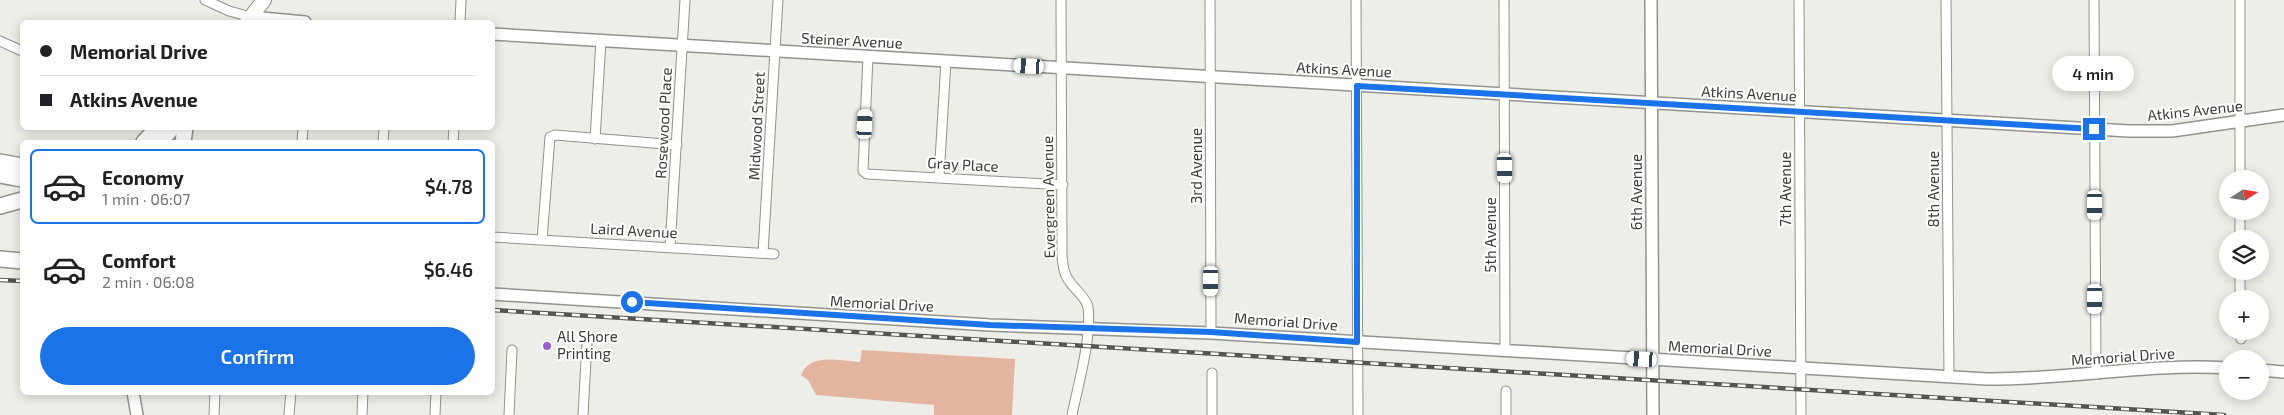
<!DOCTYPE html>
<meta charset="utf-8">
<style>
body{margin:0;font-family:"Exo 2",sans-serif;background:#f2f2f2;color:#202124;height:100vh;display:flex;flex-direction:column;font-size:19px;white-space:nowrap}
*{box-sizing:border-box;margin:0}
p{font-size:16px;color:#757577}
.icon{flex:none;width:28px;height:28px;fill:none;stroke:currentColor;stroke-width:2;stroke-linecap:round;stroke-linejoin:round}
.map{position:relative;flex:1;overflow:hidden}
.details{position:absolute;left:20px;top:140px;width:475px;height:255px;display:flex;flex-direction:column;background:#fff;border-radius:8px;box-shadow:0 2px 12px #0003}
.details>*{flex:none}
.banner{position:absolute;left:20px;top:20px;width:475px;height:110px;border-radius:8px;box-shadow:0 2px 12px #0003;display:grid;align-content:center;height:110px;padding:0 20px;background:#fff}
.needle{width:32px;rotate:78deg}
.tools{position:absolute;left:2219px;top:170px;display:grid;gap:10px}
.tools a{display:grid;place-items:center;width:50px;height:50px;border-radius:50%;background:#fff;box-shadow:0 2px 12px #0003;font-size:25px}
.end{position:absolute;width:22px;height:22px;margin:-11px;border:6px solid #1a73e8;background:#fff;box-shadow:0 0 0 2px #fff}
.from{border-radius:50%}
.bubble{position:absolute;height:35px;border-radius:18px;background:#fff;box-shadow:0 2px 12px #0003;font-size:16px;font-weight:600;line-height:35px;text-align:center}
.car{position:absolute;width:15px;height:30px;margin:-15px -8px;border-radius:6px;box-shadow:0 0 4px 1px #0007;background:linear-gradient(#fff 24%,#345 0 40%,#fff 0 76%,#345 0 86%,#fff 0)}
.banner b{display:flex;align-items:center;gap:18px;height:48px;font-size:19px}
.banner b+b{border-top:1px solid #e0e0e0}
.banner i{width:12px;height:12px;background:#202124}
ul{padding:9px 0 0;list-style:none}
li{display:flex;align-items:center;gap:15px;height:75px;margin:0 10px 8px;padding:0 10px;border:2px solid transparent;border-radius:8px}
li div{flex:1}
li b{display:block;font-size:19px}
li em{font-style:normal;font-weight:600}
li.active{border-color:#1a73e8}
li>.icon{width:45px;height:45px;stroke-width:1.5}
.cta{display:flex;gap:10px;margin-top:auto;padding:10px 20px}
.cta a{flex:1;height:58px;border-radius:30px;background:#1a73e8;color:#fff;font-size:20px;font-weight:600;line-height:58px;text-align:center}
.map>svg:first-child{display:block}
.green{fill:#e3b5a0}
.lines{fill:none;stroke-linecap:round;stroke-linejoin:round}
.minor-casing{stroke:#92938d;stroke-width:11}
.tertiary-casing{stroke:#92938d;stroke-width:14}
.primary-casing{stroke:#92938d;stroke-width:16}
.trunk-casing{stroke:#92938d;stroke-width:18}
.minor{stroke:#fff;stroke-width:9}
.tertiary{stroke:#fff;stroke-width:11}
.primary{stroke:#fff;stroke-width:14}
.trunk{stroke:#fff;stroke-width:15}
.rail-casing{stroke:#545451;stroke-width:4.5}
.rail{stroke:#fffffe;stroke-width:2.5;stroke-dasharray:8;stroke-linecap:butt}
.route{stroke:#1a73e8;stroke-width:6}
.poi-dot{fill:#9b5dd4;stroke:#fffffe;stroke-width:2}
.labels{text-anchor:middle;stroke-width:4;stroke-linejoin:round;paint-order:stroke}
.street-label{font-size:15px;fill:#3c3c39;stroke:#fffffe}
.poi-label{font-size:15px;fill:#3c3c39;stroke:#fffffe;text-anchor:start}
</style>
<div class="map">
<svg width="2284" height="415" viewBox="0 0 2284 415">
<rect width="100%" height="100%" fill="#eeeee8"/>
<path class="green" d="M862 350 1015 359 1012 415H934V405L816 395 808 380 801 375C810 352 840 361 860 362Z"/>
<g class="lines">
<g class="minor-casing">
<path id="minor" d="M205 0 229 11 251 17
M1061 0 1062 256C1063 266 1064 275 1070 282 1075 290 1086 297 1088 307 1092 337 1078 385 1072 415
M1210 0 1211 333
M1356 0 1358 415
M1504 0 1505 350
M1799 0 1801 415
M1946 0 1949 377
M2094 0 2096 374
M2240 0V179
M460 22 461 0
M0 41 22 51
M868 56 863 171 867 174 1063 185
M595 139 601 41
M302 142 303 128
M383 142 384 128
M453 142 454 128
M939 177 946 61
M2240 211V239
M492 237 774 254
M542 240 550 137 555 135 677 145
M670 247 685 0
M763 253 778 0
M2240 271V299
M2240 331 2241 339
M1212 373V415
M214 415 215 392
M289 415 291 392
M362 415 363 392
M435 415 436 392
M509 415 512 350
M583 415 587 342
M1506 415V391"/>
</g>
<g class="tertiary-casing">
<path id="tertiary" d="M1651 0 1653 415
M251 17 305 22
M492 34 2129 131H2172L2284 115
M492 294 990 325 1211 333 1987 379C2067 380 2147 363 2228 368
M2260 370 2284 372
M133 392 137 415"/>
</g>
<g class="primary-casing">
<path id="primary" d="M247 22 264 0"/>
</g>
<g class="trunk-casing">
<path id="trunk" d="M144 142 157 128
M160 142 172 128
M183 142 185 128
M0 162 22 166
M0 175 22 179
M0 206 22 200
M0 259 22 261"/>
</g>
<use href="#minor" class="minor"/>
<use href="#tertiary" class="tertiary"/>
<use href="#primary" class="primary"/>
<use href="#trunk" class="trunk"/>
<g class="rail-casing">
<path id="rail" d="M0 280 22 281
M492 310 2224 415"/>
</g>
<use href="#rail" class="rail"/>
</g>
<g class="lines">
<path class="route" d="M632 302 990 325 1211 332 1357 342V86L2094 129"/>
</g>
<circle class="poi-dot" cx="547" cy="346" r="5"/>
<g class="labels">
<g class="street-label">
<text transform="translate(852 41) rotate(3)" y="5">Steiner Avenue</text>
<text transform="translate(1344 70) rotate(3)" y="5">Atkins Avenue</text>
<text transform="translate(1749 94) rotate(3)" y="5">Atkins Avenue</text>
<text transform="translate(2195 111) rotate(-6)" y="5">Atkins Avenue</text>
<text transform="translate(664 123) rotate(-87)" y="5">Rosewood Place</text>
<text transform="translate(757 126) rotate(-87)" y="5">Midwood Street</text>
<text transform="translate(963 165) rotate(3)" y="5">Gray Place</text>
<text transform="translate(1197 166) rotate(-90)" y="5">3rd Avenue</text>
<text transform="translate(1786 189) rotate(-90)" y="5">7th Avenue</text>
<text transform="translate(1934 189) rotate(-90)" y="5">8th Avenue</text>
<text transform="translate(1637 192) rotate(-90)" y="5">6th Avenue</text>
<text transform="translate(1049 197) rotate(-91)" y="5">Evergreen Avenue</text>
<text transform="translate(634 231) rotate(3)" y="5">Laird Avenue</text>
<text transform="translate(1491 235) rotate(-90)" y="5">5th Avenue</text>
<text transform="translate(882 304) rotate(3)" y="5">Memorial Drive</text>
<text transform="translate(1286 322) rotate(4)" y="5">Memorial Drive</text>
<text transform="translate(1720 349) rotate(3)" y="5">Memorial Drive</text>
<text transform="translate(2123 357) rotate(-4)" y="5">Memorial Drive</text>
</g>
<g class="poi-label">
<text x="557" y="342">All Shore<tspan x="557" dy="17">Printing</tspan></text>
</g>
</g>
</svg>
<div class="tools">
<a><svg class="needle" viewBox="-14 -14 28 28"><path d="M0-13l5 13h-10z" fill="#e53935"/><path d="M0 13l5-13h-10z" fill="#757577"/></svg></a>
<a><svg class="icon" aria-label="layers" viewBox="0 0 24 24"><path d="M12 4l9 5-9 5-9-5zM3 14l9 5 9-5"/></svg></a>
<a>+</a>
<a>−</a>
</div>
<i class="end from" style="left:632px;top:302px"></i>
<i class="end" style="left:2094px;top:129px"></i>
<div class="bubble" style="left:2052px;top:56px;width:82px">4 min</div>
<i class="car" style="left:1029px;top:66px;rotate:273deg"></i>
<i class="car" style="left:865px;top:124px;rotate:3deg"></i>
<i class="car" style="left:1505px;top:168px;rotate:179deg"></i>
<i class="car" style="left:2095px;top:205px;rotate:180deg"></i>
<i class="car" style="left:1211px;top:281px;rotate:180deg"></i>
<i class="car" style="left:2095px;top:299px;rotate:180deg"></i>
<i class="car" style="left:1642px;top:359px;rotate:273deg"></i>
<div class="banner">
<b><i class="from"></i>Memorial Drive</b>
<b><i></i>Atkins Avenue</b>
</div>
<section class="details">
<ul>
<li class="active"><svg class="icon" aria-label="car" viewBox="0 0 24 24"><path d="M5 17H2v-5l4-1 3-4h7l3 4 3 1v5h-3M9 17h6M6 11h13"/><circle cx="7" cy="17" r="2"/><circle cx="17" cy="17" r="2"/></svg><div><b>Economy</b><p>1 min · 06:07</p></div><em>$4.78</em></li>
<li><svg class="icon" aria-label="car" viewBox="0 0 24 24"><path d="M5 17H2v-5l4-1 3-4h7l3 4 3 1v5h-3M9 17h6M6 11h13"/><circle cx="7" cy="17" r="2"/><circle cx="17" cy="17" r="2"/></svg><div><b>Comfort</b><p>2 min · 06:08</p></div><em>$6.46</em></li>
</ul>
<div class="cta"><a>Confirm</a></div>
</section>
</div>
